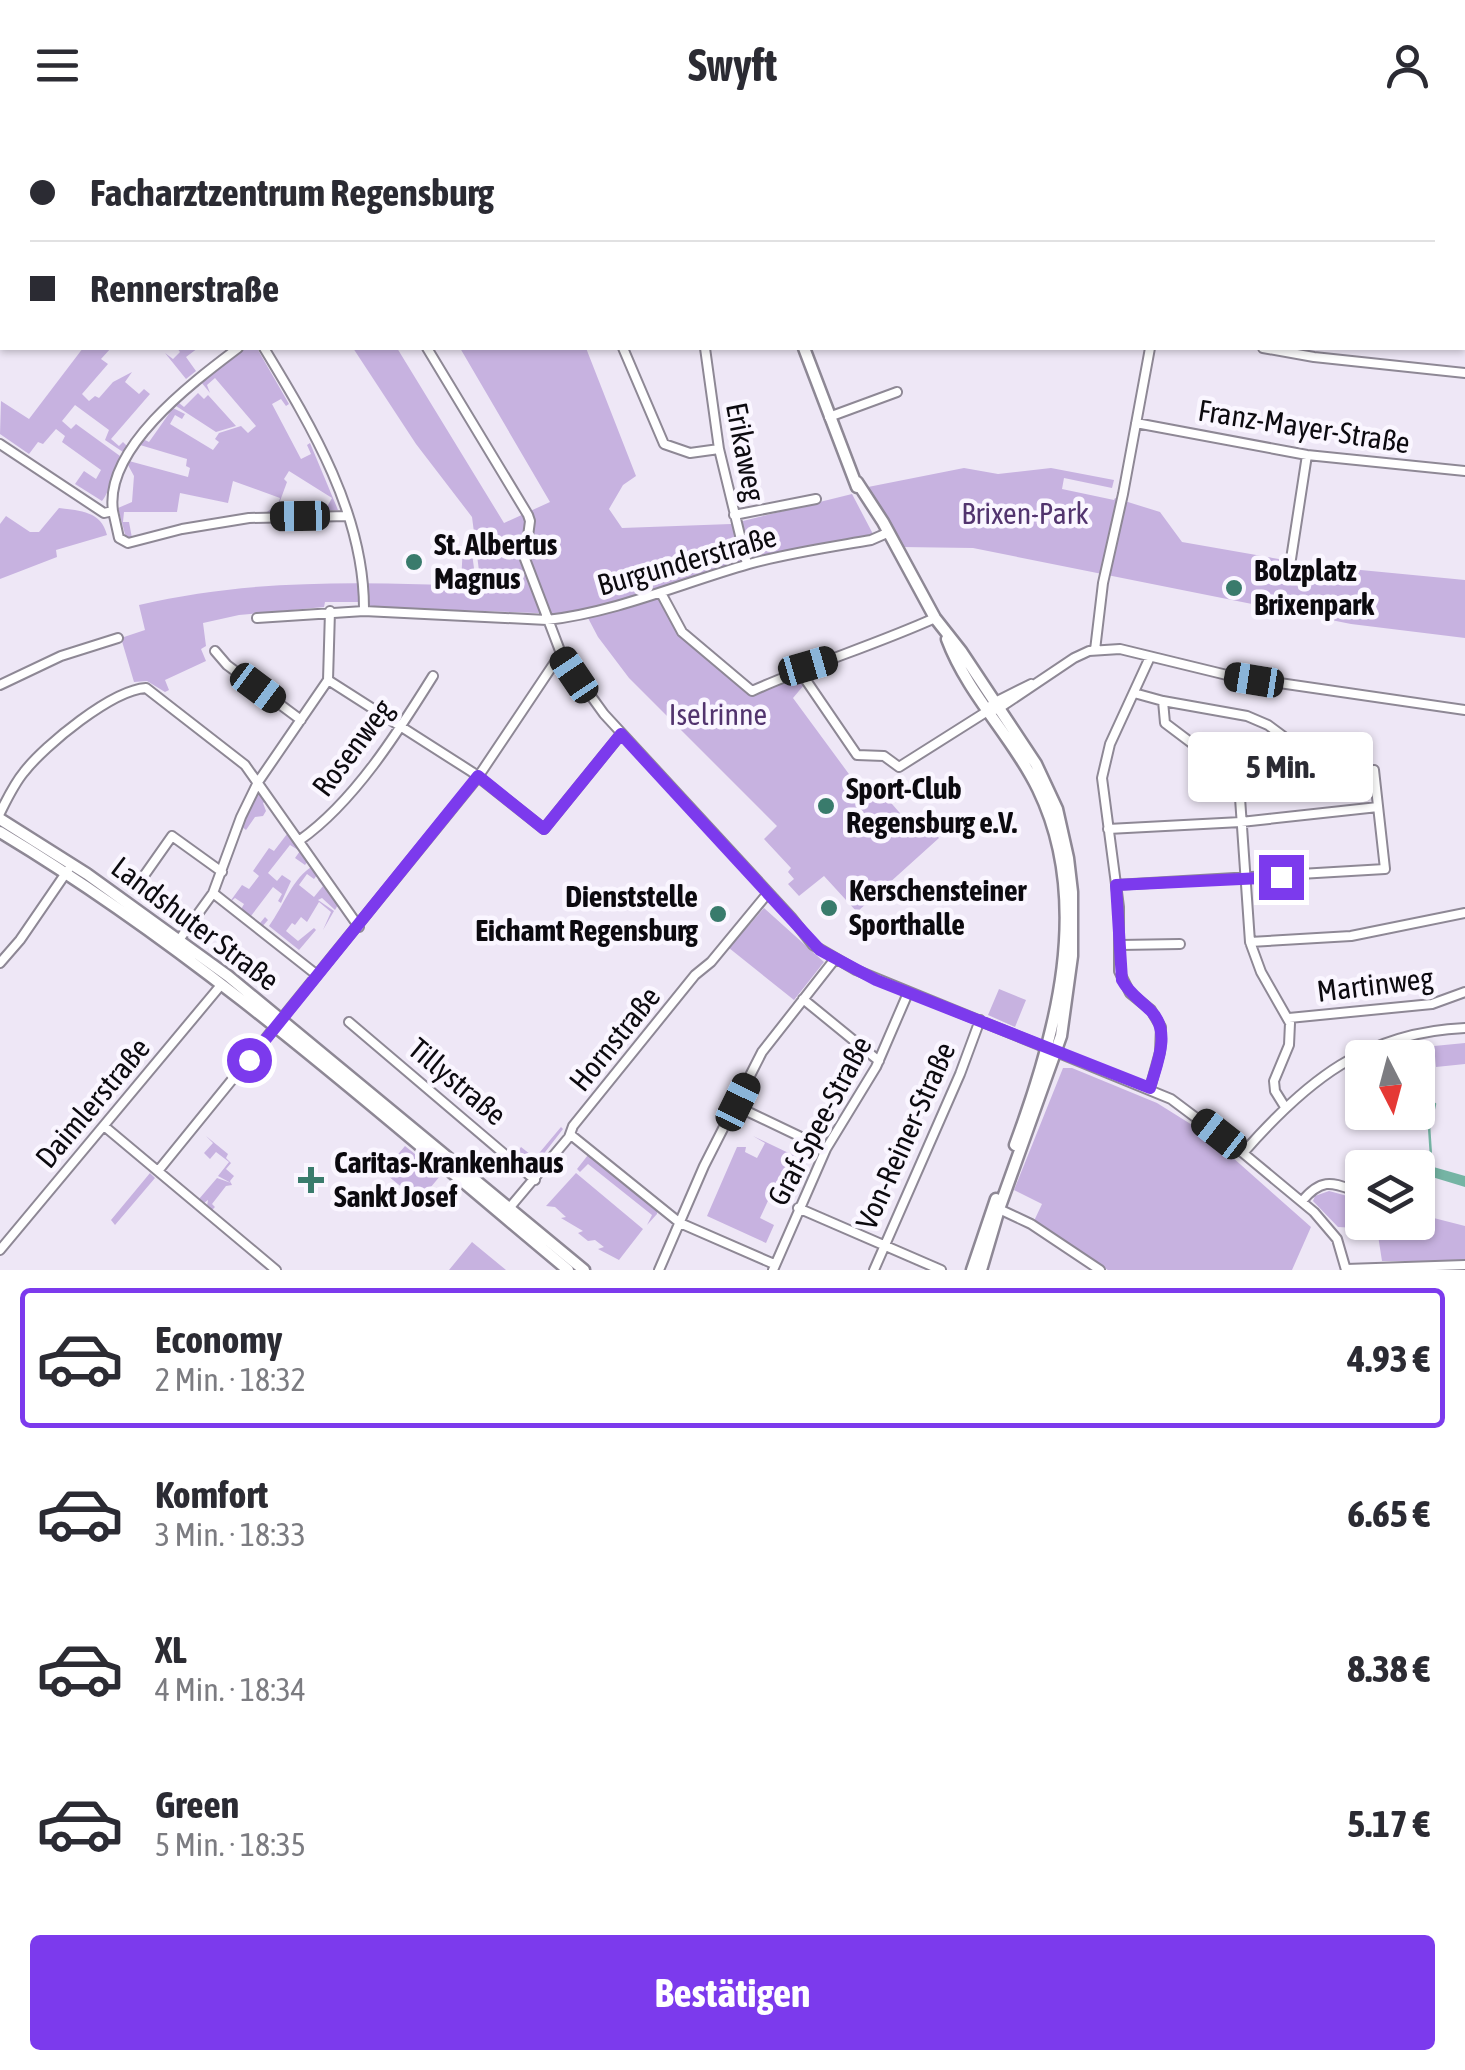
<!DOCTYPE html>
<html lang="de">
<meta charset="utf-8">
<style>
body{margin:0;font-family:"Asap Condensed",sans-serif;background:#f7f7f7;color:#2b2b33;height:100vh;display:flex;flex-direction:column;font-size:38px;white-space:nowrap}
*{box-sizing:border-box;margin:0}
p{font-size:32px;color:#7c7c81}
.icon{flex:none;width:55px;height:55px;fill:none;stroke:currentColor;stroke-width:2;stroke-linecap:round;stroke-linejoin:round}
.map{position:relative;height:1140px;overflow:hidden}
.details{display:flex;flex-direction:column;background:#fff;flex:1}
.details>*{flex:none}
.hud{position:absolute;left:0px;top:0px;width:1465px;height:220px;box-shadow:0 2px 8px #0004;display:grid;align-content:center;height:220px;padding:0 30px;background:#fff}
.needle{width:65px;rotate:174deg}
.buttons{position:absolute;left:1345px;top:910px;display:grid;gap:20px}
.buttons a{display:grid;place-items:center;width:90px;height:90px;border-radius:10px;background:#fff;box-shadow:0 2px 8px #0004;font-size:50px}
.end{position:absolute;width:45px;height:45px;margin:-22px;border:12px solid #7c3aed;background:#fff;box-shadow:0 0 0 5px #fff}
.from{border-radius:50%}
.bubble{position:absolute;height:70px;border-radius:10px;background:#fff;box-shadow:0 2px 8px #0004;font-size:32px;font-weight:700;line-height:70px;text-align:center}
.car{position:absolute;width:30px;height:60px;margin:-30px -15px;border-radius:12px;box-shadow:0 0 8px 2px #0007;background:linear-gradient(#222 24%,#8ab4d8 0 40%,#222 0 76%,#8ab4d8 0 86%,#222 0)}
.hud b{display:flex;align-items:center;gap:35px;height:95px;font-size:38px}
.hud b+b{border-top:2px solid #e1e1e2}
.hud i{width:25px;height:25px;background:#2b2b33}
ul{padding:18px 0 0;list-style:none}
li{display:flex;align-items:center;gap:30px;height:140px;margin:0 20px 15px;padding:0 10px;border:5px solid transparent;border-radius:10px}
li div{flex:1}
li b{display:block;font-size:38px}
li em{font-style:normal;font-weight:700}
li.current{border-color:#7c3aed}
li>.icon{width:90px;height:90px;stroke-width:1.5}
.action{display:flex;gap:20px;margin-top:auto;padding:20px 30px}
.action a{flex:1;height:115px;border-radius:10px;background:#7c3aed;color:#fff;font-size:40px;font-weight:700;line-height:115px;text-align:center}
header{display:flex;justify-content:space-between;align-items:center;height:130px;padding:0 30px;background:#fff;font-size:45px;font-weight:700}
.map>svg:first-child{display:block}
.green{fill:#c7b2e0}
.water{fill:#75b4a4}
.lines{fill:none;stroke-linecap:round;stroke-linejoin:round}
.stream{stroke:#75b4a4;stroke-width:2.5}
.street-casing{stroke:#8e8895;stroke-width:12}
.secondary-casing{stroke:#8e8895;stroke-width:15}
.street{stroke:#fff;stroke-width:8}
.secondary{stroke:#fff;stroke-width:10}
.route{stroke:#7c3aed;stroke-width:12}
.poi-dot{fill:#397b6c;stroke:#faf6ff;stroke-width:4}
.labels{text-anchor:middle;stroke-width:9;stroke-linejoin:round;paint-order:stroke}
.street-label{font-size:30px;fill:#0c0a0f;stroke:#faf6ff}
.park-label{font-size:30px;fill:#52346e;stroke:#faf6ff}
.poi-label{font-size:30px;font-weight:bold;fill:#0c0a0f;stroke:#faf6ff;text-anchor:start}
</style>
<header><svg class="icon" aria-label="menu" viewBox="0 0 24 24"><path d="M4 6h16M4 12h16M4 18h16"/></svg>Swyft<svg class="icon" aria-label="person" viewBox="0 0 24 24"><circle cx="12" cy="8" r="4"/><path d="M4 21q1-7 8-7t8 7"/></svg></header>
<div class="map">
<svg width="1465" height="1140" viewBox="0 0 1465 1140">
<rect width="100%" height="100%" fill="#eee7f6"/>
<path class="green" d="M235 0H467L469 2H237Z
M83 218H111L101 229 108 234 82 264 89 271 95 266 99 268 113 252 132 242 125 252 139 264 144 259 150 264 111 309 119 316 123 312 127 316 123 322 105 310 109 300 75 275 62 291 71 299 76 294 120 326C117 335 108 365 102 371L75 354 84 341 96 349 101 340 62 312 65 306 56 299 43 314 38 312 29 324 0 304 1 271 29 289Z
M177 218H198L186 227 196 241 186 249 165 223 173 229 180 222Z
M245 218 258 220 289 274 286 276 281 269 272 274 301 329 311 324 307 315 310 313 338 380 316 381 321 373 327 377 332 368 289 341 284 349 287 352 276 382H267L273 377 277 378 280 368 233 351 228 373 180 363 177 382H124L123 392H129L132 408H126L118 378 132 372 134 346 128 335 129 331 188 347 190 338 186 336 187 329 140 315 145 310 149 312 173 278 185 284 182 289 175 285 170 294 213 320 219 312 215 309 219 303 241 296 248 303 256 296 215 248 207 255 210 263 201 252Z
M353 218H397L504 393 550 372 460 218H586L636 346 623 355 609 379 622 398 731 394 852 364 873 404 753 428 630 468 564 484 374 477 358 472H325L324 477 239 485 203 493 206 516 201 519 206 531 165 550 169 560 165 562 147 551 134 552 121 508 145 500 139 475C254 448 363 452 481 456L472 387 416 314Z
M198 263 204 269 208 265 236 296 216 302 176 276 179 273 184 277Z
M964 338 998 344 1051 338 1114 350 1112 358 1064 348 1062 359 1114 370 1115 368 1160 382 1182 412 1319 436 1465 450V508L1351 494 973 418 902 417 868 357Z
M59 378C81 381 101 381 107 405L56 420 57 427 0 449V394L6 386 30 402H39Z
M463 415 471 416 476 453H461Z
M658 468 678 504 751 566 796 547 804 555 793 568 857 655 871 650 920 706 932 699 939 708 857 782 824 746 799 766 788 754 794 749 788 742 791 738 764 709 777 696 629 548 598 507 588 488Z
M258 664 267 670 263 673 266 681 263 686 255 687 246 700 241 696Z
M285 697 309 730 305 735 295 728 300 721 290 715 268 743 277 751 282 745 291 751 281 773 278 771 282 764 273 757 251 786 260 793 265 787 268 790 261 798 240 781 244 774 235 768 229 773 242 755 249 759 259 746 253 741 269 718 274 721 287 704 283 700Z
M313 736 317 745 314 749 307 744 299 755 314 767 323 756 318 750 322 748 339 773 335 780 322 768 318 770 334 781 323 800 331 782 319 772 307 792 301 787 295 795 292 793 286 801 298 811 314 798 316 800 299 820 269 796C283 777 293 747 313 736Z
M764 778 824 832 794 870 729 818Z
M999 859 1026 870 1015 897 988 885Z
M1465 913V934L1436 937 1434 916Z
M1063 938H1072L1157 973 1205 1003 1311 1097 1292 1140H1108L1070 1118 1034 1091 1042 1074 1014 1060Z
M561 997 563 999 532 1039 515 1025 521 1017 535 1028Z
M206 1006 228 1024 226 1028 231 1033 226 1039 234 1046 230 1051 232 1055 226 1056 212 1074 215 1077 212 1080 207 1076 208 1070 204 1073 199 1069 217 1048 231 1053 218 1046 229 1032 216 1022 210 1029 204 1023 213 1013Z
M753 1006 797 1027 803 1021 795 1015 797 1010 821 1022 818 1028 807 1023 793 1051 780 1045 760 1088 774 1095 766 1113 707 1086 737 1017H746L745 1022 757 1028 765 1013Z
M405 1016 441 1045 419 1071 383 1042Z
M588 1025 657 1080V1084L647 1095 652 1085 588 1034 580 1042 577 1039Z
M150 1043 155 1048 115 1095 111 1090Z
M576 1043 643 1099 619 1130 598 1119 604 1117 595 1110 588 1111 578 1103 583 1101 561 1088 566 1087 555 1077 546 1076Z
M1329 1061 1362 1070V1092H1418V1084L1465 1096V1131H1382L1377 1099 1338 1097 1313 1071 1315 1066Z
M472 1112 506 1140H449Z"/>
<path class="water" d="M1402 1028 1465 1046V1057L1419 1043 1418 1038 1406 1037 1400 1033Z"/>
<g class="lines">
<path class="stream" d="M1431 992 1435 974
M1429 996 1431 1026"/>
<g class="street-casing">
<path id="street" d="M526 0 527 2
M1427 0 1428 2
M720 2V0
M1275 2 1294 0
M0 139 2 141
M1462 143 1465 142
M264 218C312 297 365 385 364 481
M427 218 528 385 530 391 525 429 562 526 604 584 791 787 813 815 856 840 1171 969 1243 1023 1314 1082 1337 1109 1346 1140
M623 218 664 314 690 323 719 319
M705 218 719 319 747 434
M1263 218 1314 227 1465 243
M829 287 897 262
M1136 293 1307 325 1465 341
M0 314 104 383 113 381 119 408 128 413 182 399 249 388 348 386
M113 381C104 318 193 252 238 218
M734 385 816 369
M1291 429 1307 325
M661 463 682 502 752 561C812 534 875 515 935 488
M257 488 364 481 547 490C617 482 682 453 749 434 789 423 831 417 871 410L887 403
M1095 520 1103 453 1123 364 1150 218
M215 521 227 535 301 590
M1150 527 1110 614 1102 648 1119 777V841L1130 863 1151 880 1161 897 1160 922 1150 958
M799 540 857 625 884 626 899 637 986 582 993 573 1031 554
M328 550 472 642 544 699 621 604
M0 555 61 526 118 508
M1134 563 1163 571
M1163 571 1247 586 1268 595 1299 618 1300 631 1290 641 1278 643 1226 639 1165 593Z
M986 582 998 579 1074 528 1089 521 1120 519 1231 546 1465 580
M1238 639 1250 812 1261 842 1290 893 1289 915 1274 951 1275 961 1285 977
M0 683C7 669 14 654 24 642 45 615 112 560 146 558L245 635 359 797
M1108 699 1241 692 1378 677
M300 710C354 672 398 602 433 546
M141 750 172 706 222 742
M1116 755 1385 739 1374 640
M213 763 317 845
M179 810 213 763 241 687 258 652 328 550 330 481
M1250 812 1351 806 1465 783
M1120 815 1180 814
M0 833 20 810 68 740
M803 869 879 931
M1289 888 1432 874 1465 862
M349 892 535 1050
M736 976 826 1019
M104 996 276 1140
M571 1005 680 1093 774 1134
M1243 1023C1306 951 1366 902 1465 898
M158 1041 478 647 555 532 562 526
M1302 1071C1324 1045 1334 1054 1362 1063
M798 1078 941 1140
M999 1079 1031 1094 1100 1140
M506 1082 569 1007 573 996 695 845 711 832 768 763
M0 1120 221 855
M1346 1139 1465 1135
M659 1140 704 1036 762 922 835 829
M773 1140 826 1019 876 937 908 863
M874 1140 960 944 980 890"/>
</g>
<g class="secondary-casing">
<path id="secondary" d="M137 2 140 0
M793 2 794 0
M0 173 2 170
M804 218 857 357
M857 352 883 392 935 488 961 521 1036 634 1057 679 1068 728 1072 762V826L1061 906 999 1079 981 1140
M947 509C968 565 1012 606 1038 659 1093 772 1056 905 1015 1015
M0 689 87 744 228 846 584 1140
M0 702C205 825 385 988 568 1140
M972 1140 996 1069"/>
</g>
<use href="#street" class="street"/>
<use href="#secondary" class="secondary"/>
</g>
<g class="lines">
<path class="route" d="M249 930 478 646 544 699 621 604 820 820 876 850 1150 958C1157 933 1172 901 1150 880 1139 869 1129 863 1122 850L1116 755 1281 747"/>
</g>
<g class="poi-dot">
<circle cx="414" cy="432" r="10"/>
<circle cx="1234" cy="458" r="10"/>
<circle cx="826" cy="676" r="10"/>
<circle cx="829" cy="778" r="10"/>
<circle cx="718" cy="784" r="10"/>
<path d="M306 1035h10v10h10v10h-10v10h-10v-10h-10v-10h10z"/>
</g>
<g class="labels">
<g class="street-label">
<text transform="translate(1304 297) rotate(9)" y="10">Franz-Mayer-Straße</text>
<text transform="translate(745 322) rotate(79)" y="10">Erikaweg</text>
<text transform="translate(687 431) rotate(-16)" y="10">Burgunderstraße</text>
<text transform="translate(353 618) rotate(-53)" y="10">Rosenweg</text>
<text transform="translate(195 794) rotate(37)" y="10">Landshuter Straße</text>
<text transform="translate(1375 855) rotate(-7)" y="10">Martinweg</text>
<text transform="translate(615 909) rotate(-51)" y="10">Hornstraße</text>
<text transform="translate(457 952) rotate(40)" y="10">Tillystraße</text>
<text transform="translate(93 973) rotate(-50)" y="10">Daimlerstraße</text>
<text transform="translate(820 991) rotate(-62)" y="10">Graf-Spee-Straße</text>
<text transform="translate(906 1006) rotate(-66)" y="10">Von-Reiner-Straße</text>
</g>
<g class="park-label">
<text x="1025" y="394">Brixen-Park</text>
<text x="718" y="595">Iselrinne</text>
</g>
<g class="poi-label">
<text x="434" y="425">St. Albertus<tspan x="434" dy="34">Magnus</tspan></text>
<text x="1254" y="451">Bolzplatz<tspan x="1254" dy="34">Brixenpark</tspan></text>
<text x="846" y="669">Sport-Club<tspan x="846" dy="34">Regensburg e.V.</tspan></text>
<text x="849" y="771">Kerschensteiner<tspan x="849" dy="34">Sporthalle</tspan></text>
<text x="698" y="777" text-anchor="end">Dienststelle<tspan x="698" dy="34">Eichamt Regensburg</tspan></text>
<text x="334" y="1043">Caritas-Krankenhaus<tspan x="334" dy="34">Sankt Josef</tspan></text>
</g>
</g>
</svg>
<div class="buttons">
<a><svg class="needle" viewBox="-14 -14 28 28"><path d="M0-13l5 13h-10z" fill="#e53935"/><path d="M0 13l5-13h-10z" fill="#7c7c81"/></svg></a>
<a><svg class="icon" aria-label="layers" viewBox="0 0 24 24"><path d="M12 4l9 5-9 5-9-5zM3 14l9 5 9-5"/></svg></a>
</div>
<i class="end from" style="left:249px;top:930px"></i>
<i class="end" style="left:1281px;top:747px"></i>
<div class="bubble" style="left:1188px;top:602px;width:185px">5 Min.</div>
<i class="car" style="left:300px;top:386px;rotate:269deg"></i>
<i class="car" style="left:808px;top:536px;rotate:74deg"></i>
<i class="car" style="left:574px;top:545px;rotate:326deg"></i>
<i class="car" style="left:1254px;top:550px;rotate:279deg"></i>
<i class="car" style="left:258px;top:558px;rotate:127deg"></i>
<i class="car" style="left:738px;top:972px;rotate:26deg"></i>
<i class="car" style="left:1219px;top:1004px;rotate:308deg"></i>
<div class="hud">
<b><i class="from"></i>Facharztzentrum Regensburg</b>
<b><i></i>Rennerstraße</b>
</div>
</div>
<section class="details">
<ul>
<li class="current"><svg class="icon" aria-label="car" viewBox="0 0 24 24"><path d="M5 17H2v-5l4-1 3-4h7l3 4 3 1v5h-3M9 17h6M6 11h13"/><circle cx="7" cy="17" r="2"/><circle cx="17" cy="17" r="2"/></svg><div><b>Economy</b><p>2 Min. · 18:32</p></div><em>4.93 €</em></li>
<li><svg class="icon" aria-label="car" viewBox="0 0 24 24"><path d="M5 17H2v-5l4-1 3-4h7l3 4 3 1v5h-3M9 17h6M6 11h13"/><circle cx="7" cy="17" r="2"/><circle cx="17" cy="17" r="2"/></svg><div><b>Komfort</b><p>3 Min. · 18:33</p></div><em>6.65 €</em></li>
<li><svg class="icon" aria-label="car" viewBox="0 0 24 24"><path d="M5 17H2v-5l4-1 3-4h7l3 4 3 1v5h-3M9 17h6M6 11h13"/><circle cx="7" cy="17" r="2"/><circle cx="17" cy="17" r="2"/></svg><div><b>XL</b><p>4 Min. · 18:34</p></div><em>8.38 €</em></li>
<li><svg class="icon" aria-label="car" viewBox="0 0 24 24"><path d="M5 17H2v-5l4-1 3-4h7l3 4 3 1v5h-3M9 17h6M6 11h13"/><circle cx="7" cy="17" r="2"/><circle cx="17" cy="17" r="2"/></svg><div><b>Green</b><p>5 Min. · 18:35</p></div><em>5.17 €</em></li>
</ul>
<div class="action"><a>Bestätigen</a></div>
</section>
